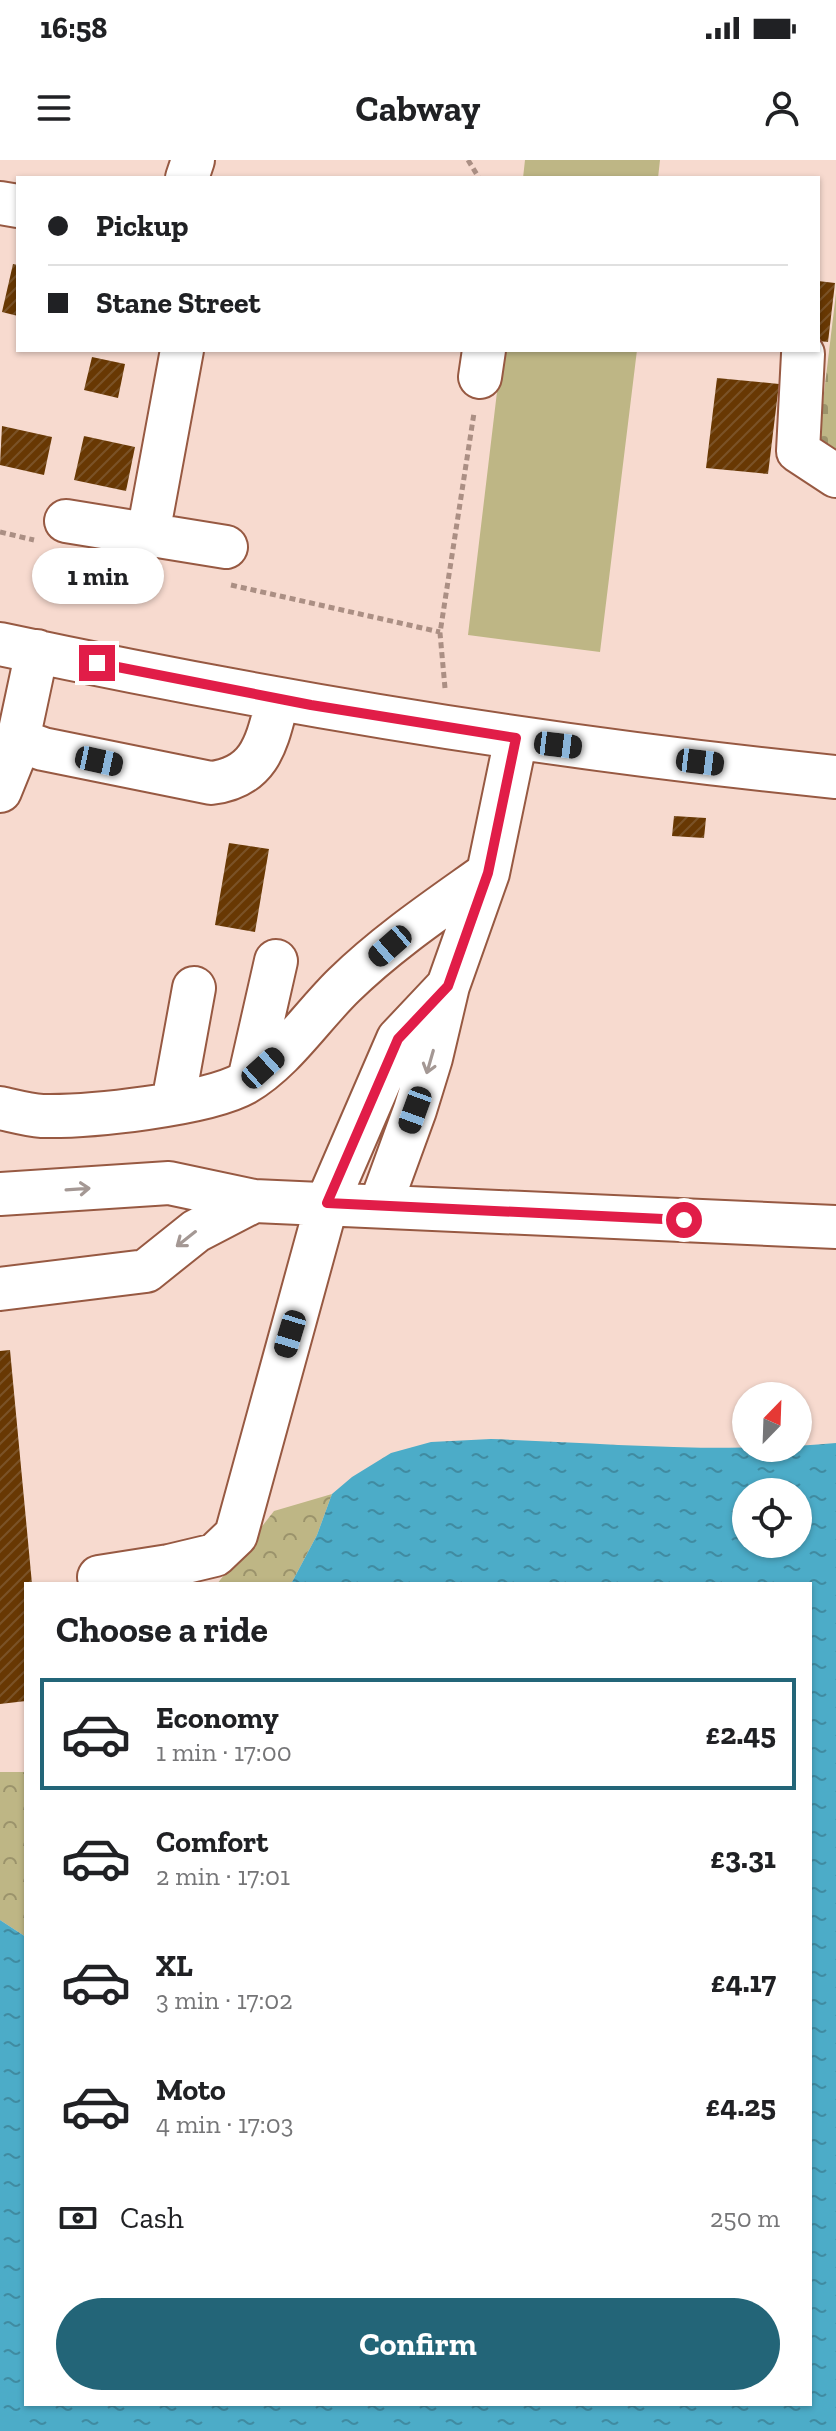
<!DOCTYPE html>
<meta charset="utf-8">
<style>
body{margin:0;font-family:"Zilla Slab",serif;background:#f2f2f2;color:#202124;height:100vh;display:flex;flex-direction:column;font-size:30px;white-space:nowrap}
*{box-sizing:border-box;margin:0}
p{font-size:26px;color:#757577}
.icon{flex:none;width:44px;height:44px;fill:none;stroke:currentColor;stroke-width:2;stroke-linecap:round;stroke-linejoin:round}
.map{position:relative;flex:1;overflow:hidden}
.sheet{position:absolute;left:24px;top:1422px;width:788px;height:824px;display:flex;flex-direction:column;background:#fff;border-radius:0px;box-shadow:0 2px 6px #0004}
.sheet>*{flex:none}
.guide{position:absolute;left:16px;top:16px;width:804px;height:176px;border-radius:0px;box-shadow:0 2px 6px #0004;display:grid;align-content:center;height:176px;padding:0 32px;background:#fff}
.needle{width:52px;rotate:23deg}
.tools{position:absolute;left:732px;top:1222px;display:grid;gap:16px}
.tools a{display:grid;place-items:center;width:80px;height:80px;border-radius:50%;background:#fff;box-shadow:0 2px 6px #0004;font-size:40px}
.end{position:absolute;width:36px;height:36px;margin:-18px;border:10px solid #e11d48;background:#fff;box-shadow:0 0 0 4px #fff}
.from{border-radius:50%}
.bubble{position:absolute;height:56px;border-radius:28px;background:#fff;box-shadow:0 2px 6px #0004;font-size:26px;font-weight:700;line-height:56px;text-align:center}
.car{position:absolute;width:24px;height:48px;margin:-24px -12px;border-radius:10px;box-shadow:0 0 6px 2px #0007;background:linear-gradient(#222 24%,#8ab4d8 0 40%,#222 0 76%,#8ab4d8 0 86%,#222 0)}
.guide b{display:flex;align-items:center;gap:28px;height:76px;font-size:30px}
.guide b+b{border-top:2px solid #e0e0e0}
.guide i{width:20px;height:20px;background:#202124}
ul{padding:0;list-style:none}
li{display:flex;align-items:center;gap:24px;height:112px;margin:0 16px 12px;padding:0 16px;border:4px solid transparent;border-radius:0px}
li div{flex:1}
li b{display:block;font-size:30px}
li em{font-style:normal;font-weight:700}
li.on{border-color:#236578}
li>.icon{width:72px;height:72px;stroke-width:1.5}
h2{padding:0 32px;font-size:36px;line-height:96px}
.pay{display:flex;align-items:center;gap:20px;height:88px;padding:0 32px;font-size:30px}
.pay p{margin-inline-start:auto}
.cta{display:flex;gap:16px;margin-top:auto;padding:16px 32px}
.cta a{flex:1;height:92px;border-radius:48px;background:#236578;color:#fff;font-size:32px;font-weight:700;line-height:92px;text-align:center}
.status{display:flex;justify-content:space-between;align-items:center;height:56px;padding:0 40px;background:#fff;direction:ltr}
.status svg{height:22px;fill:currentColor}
header{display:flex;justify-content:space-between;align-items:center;height:104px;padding:0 32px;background:#fff;font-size:36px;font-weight:700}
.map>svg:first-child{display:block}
.green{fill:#beb685}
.forest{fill:url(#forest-crowns)}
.cemetery{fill:url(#cemetery-stones)}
.water{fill:url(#water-ripples);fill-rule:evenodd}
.building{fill:url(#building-hatch)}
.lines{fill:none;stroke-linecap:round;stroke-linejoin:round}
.minor-casing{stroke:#975942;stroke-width:46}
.path{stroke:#ab8f84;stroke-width:5;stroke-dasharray:6 4;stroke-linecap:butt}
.minor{stroke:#fff;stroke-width:42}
.oneway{stroke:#a49894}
.route{stroke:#e11d48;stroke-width:10}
</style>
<div class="status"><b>16:58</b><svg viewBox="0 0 49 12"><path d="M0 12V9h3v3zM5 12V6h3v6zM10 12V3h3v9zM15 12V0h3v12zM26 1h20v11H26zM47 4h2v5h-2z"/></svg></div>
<header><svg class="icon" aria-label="menu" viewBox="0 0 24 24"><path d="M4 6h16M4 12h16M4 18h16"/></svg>Cabway<svg class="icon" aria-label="person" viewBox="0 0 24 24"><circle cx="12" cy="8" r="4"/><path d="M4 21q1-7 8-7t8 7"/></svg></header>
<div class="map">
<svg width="836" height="2271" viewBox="0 0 836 2271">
<defs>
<pattern id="forest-crowns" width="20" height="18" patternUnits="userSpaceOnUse" patternTransform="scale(2)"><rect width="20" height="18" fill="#beb685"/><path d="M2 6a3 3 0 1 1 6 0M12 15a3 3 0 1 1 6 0" fill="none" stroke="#9b936b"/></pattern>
<pattern id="cemetery-stones" width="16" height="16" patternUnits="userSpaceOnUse" patternTransform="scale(2)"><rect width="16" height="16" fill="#beb685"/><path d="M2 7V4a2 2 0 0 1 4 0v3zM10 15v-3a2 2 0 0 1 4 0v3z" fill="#9b936b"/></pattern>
<pattern id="water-ripples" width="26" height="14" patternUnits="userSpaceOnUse" patternTransform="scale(2)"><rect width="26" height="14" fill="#4cacc8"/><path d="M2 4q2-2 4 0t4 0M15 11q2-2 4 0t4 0" fill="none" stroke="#408ba1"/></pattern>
<pattern id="building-hatch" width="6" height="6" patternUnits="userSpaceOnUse" patternTransform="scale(2)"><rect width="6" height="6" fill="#683803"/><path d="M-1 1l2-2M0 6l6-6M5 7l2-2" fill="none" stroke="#7a5227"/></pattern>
</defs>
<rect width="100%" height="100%" fill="#f7dacf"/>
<path class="green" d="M525 0H660L658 18H523Z
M502 190H637L600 492 468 475Z"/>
<path class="forest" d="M332 1334 317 1375 291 1424H217L274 1351Z
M0 1612H26V1777L0 1760Z"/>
<path class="cemetery" d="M836 133V299L818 283Z"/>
<path class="water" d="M491 1279C606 1283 724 1294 836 1283V2271H0V1760L26 1777V2244H810V1424H291L317 1375 332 1334 352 1317 391 1293 431 1282ZM746 1332H798V1384H746Z"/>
<path class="building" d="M13 104 18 105V156L2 152Z
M818 121 835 123 828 182 818 181Z
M92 197 125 204 118 238 84 230Z
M717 218 779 224 768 314 706 308Z
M2 266 52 277 44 315 0 305Z
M84 276 135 287 126 331 74 320Z
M674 656 706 658 704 678 672 676Z
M229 683 269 689 255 772 215 765Z
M10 1190 32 1424H26V1541L0 1544V1191Z"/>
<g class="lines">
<g class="minor-casing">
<path id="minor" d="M187 18 193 0
M0 43 18 46
M803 194 798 291 836 316
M480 217 484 190
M66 361 226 387
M148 374 182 190
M0 484C276 543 555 589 836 617
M18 580 43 589 211 623C262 617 267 580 278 539
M0 631 15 594 37 491
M249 920 276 801
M173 943 194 828
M0 948C14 951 28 955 42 956 88 957 206 945 245 923 284 900 312 856 344 825 388 782 439 748 488 713
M0 1034 169 1023 254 1041 836 1067
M380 1046 415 950 431 898 448 826 488 713 516 578
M0 1129 146 1111 196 1071 254 1041
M99 1417 169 1406 215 1395 236 1375 327 1043 398 879 448 826"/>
</g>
<path class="path" d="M468 0 479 18
M0 372 34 380
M231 425 440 472
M445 528 440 473 474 253"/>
<use href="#minor" class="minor"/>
</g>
<defs><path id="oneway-shaft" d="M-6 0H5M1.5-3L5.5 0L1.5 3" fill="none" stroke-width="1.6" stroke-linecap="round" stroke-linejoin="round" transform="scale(2)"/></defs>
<g class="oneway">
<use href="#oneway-shaft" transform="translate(430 902) rotate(106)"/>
<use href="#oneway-shaft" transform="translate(78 1029) rotate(-4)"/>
<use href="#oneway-shaft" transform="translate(186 1079) rotate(142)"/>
</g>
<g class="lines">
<path class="route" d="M97 503 311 545 516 578 488 713 448 826 398 879 327 1043 684 1060"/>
</g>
</svg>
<div class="tools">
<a><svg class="needle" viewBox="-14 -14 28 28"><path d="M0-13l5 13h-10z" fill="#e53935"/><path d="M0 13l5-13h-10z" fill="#757577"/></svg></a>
<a><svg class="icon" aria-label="locate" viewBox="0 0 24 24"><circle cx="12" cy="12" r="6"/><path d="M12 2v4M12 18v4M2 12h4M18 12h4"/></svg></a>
</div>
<i class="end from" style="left:684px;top:1060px"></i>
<i class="end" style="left:97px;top:503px"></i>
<div class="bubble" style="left:32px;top:388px;width:132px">1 min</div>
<i class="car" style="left:558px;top:585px;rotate:97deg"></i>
<i class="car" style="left:99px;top:601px;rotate:102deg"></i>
<i class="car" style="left:700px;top:602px;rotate:97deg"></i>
<i class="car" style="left:390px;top:786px;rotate:229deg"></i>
<i class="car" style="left:263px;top:908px;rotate:48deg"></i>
<i class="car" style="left:415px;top:950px;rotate:200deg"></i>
<i class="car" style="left:290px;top:1174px;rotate:197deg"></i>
<div class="guide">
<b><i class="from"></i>Pickup</b>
<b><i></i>Stane Street</b>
</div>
<section class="sheet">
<h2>Choose a ride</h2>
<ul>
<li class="on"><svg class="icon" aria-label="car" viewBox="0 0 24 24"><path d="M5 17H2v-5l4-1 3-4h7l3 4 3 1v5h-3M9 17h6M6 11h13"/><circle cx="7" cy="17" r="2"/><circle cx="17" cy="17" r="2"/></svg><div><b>Economy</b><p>1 min · 17:00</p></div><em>£2.45</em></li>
<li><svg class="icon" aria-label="car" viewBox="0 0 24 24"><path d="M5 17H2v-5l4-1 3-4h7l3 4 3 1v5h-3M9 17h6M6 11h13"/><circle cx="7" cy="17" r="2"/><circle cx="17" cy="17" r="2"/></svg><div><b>Comfort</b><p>2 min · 17:01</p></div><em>£3.31</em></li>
<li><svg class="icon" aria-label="car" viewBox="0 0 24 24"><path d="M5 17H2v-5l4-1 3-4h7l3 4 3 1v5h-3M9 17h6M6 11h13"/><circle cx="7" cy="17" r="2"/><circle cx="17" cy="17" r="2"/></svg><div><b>XL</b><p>3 min · 17:02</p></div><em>£4.17</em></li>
<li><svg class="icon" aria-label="car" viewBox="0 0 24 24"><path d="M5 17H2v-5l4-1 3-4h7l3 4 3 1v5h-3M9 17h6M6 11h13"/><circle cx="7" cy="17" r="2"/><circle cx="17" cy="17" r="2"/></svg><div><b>Moto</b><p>4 min · 17:03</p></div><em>£4.25</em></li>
</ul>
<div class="pay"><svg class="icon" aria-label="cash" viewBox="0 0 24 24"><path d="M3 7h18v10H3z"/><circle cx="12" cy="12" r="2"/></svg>Cash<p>250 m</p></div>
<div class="cta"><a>Confirm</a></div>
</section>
</div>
